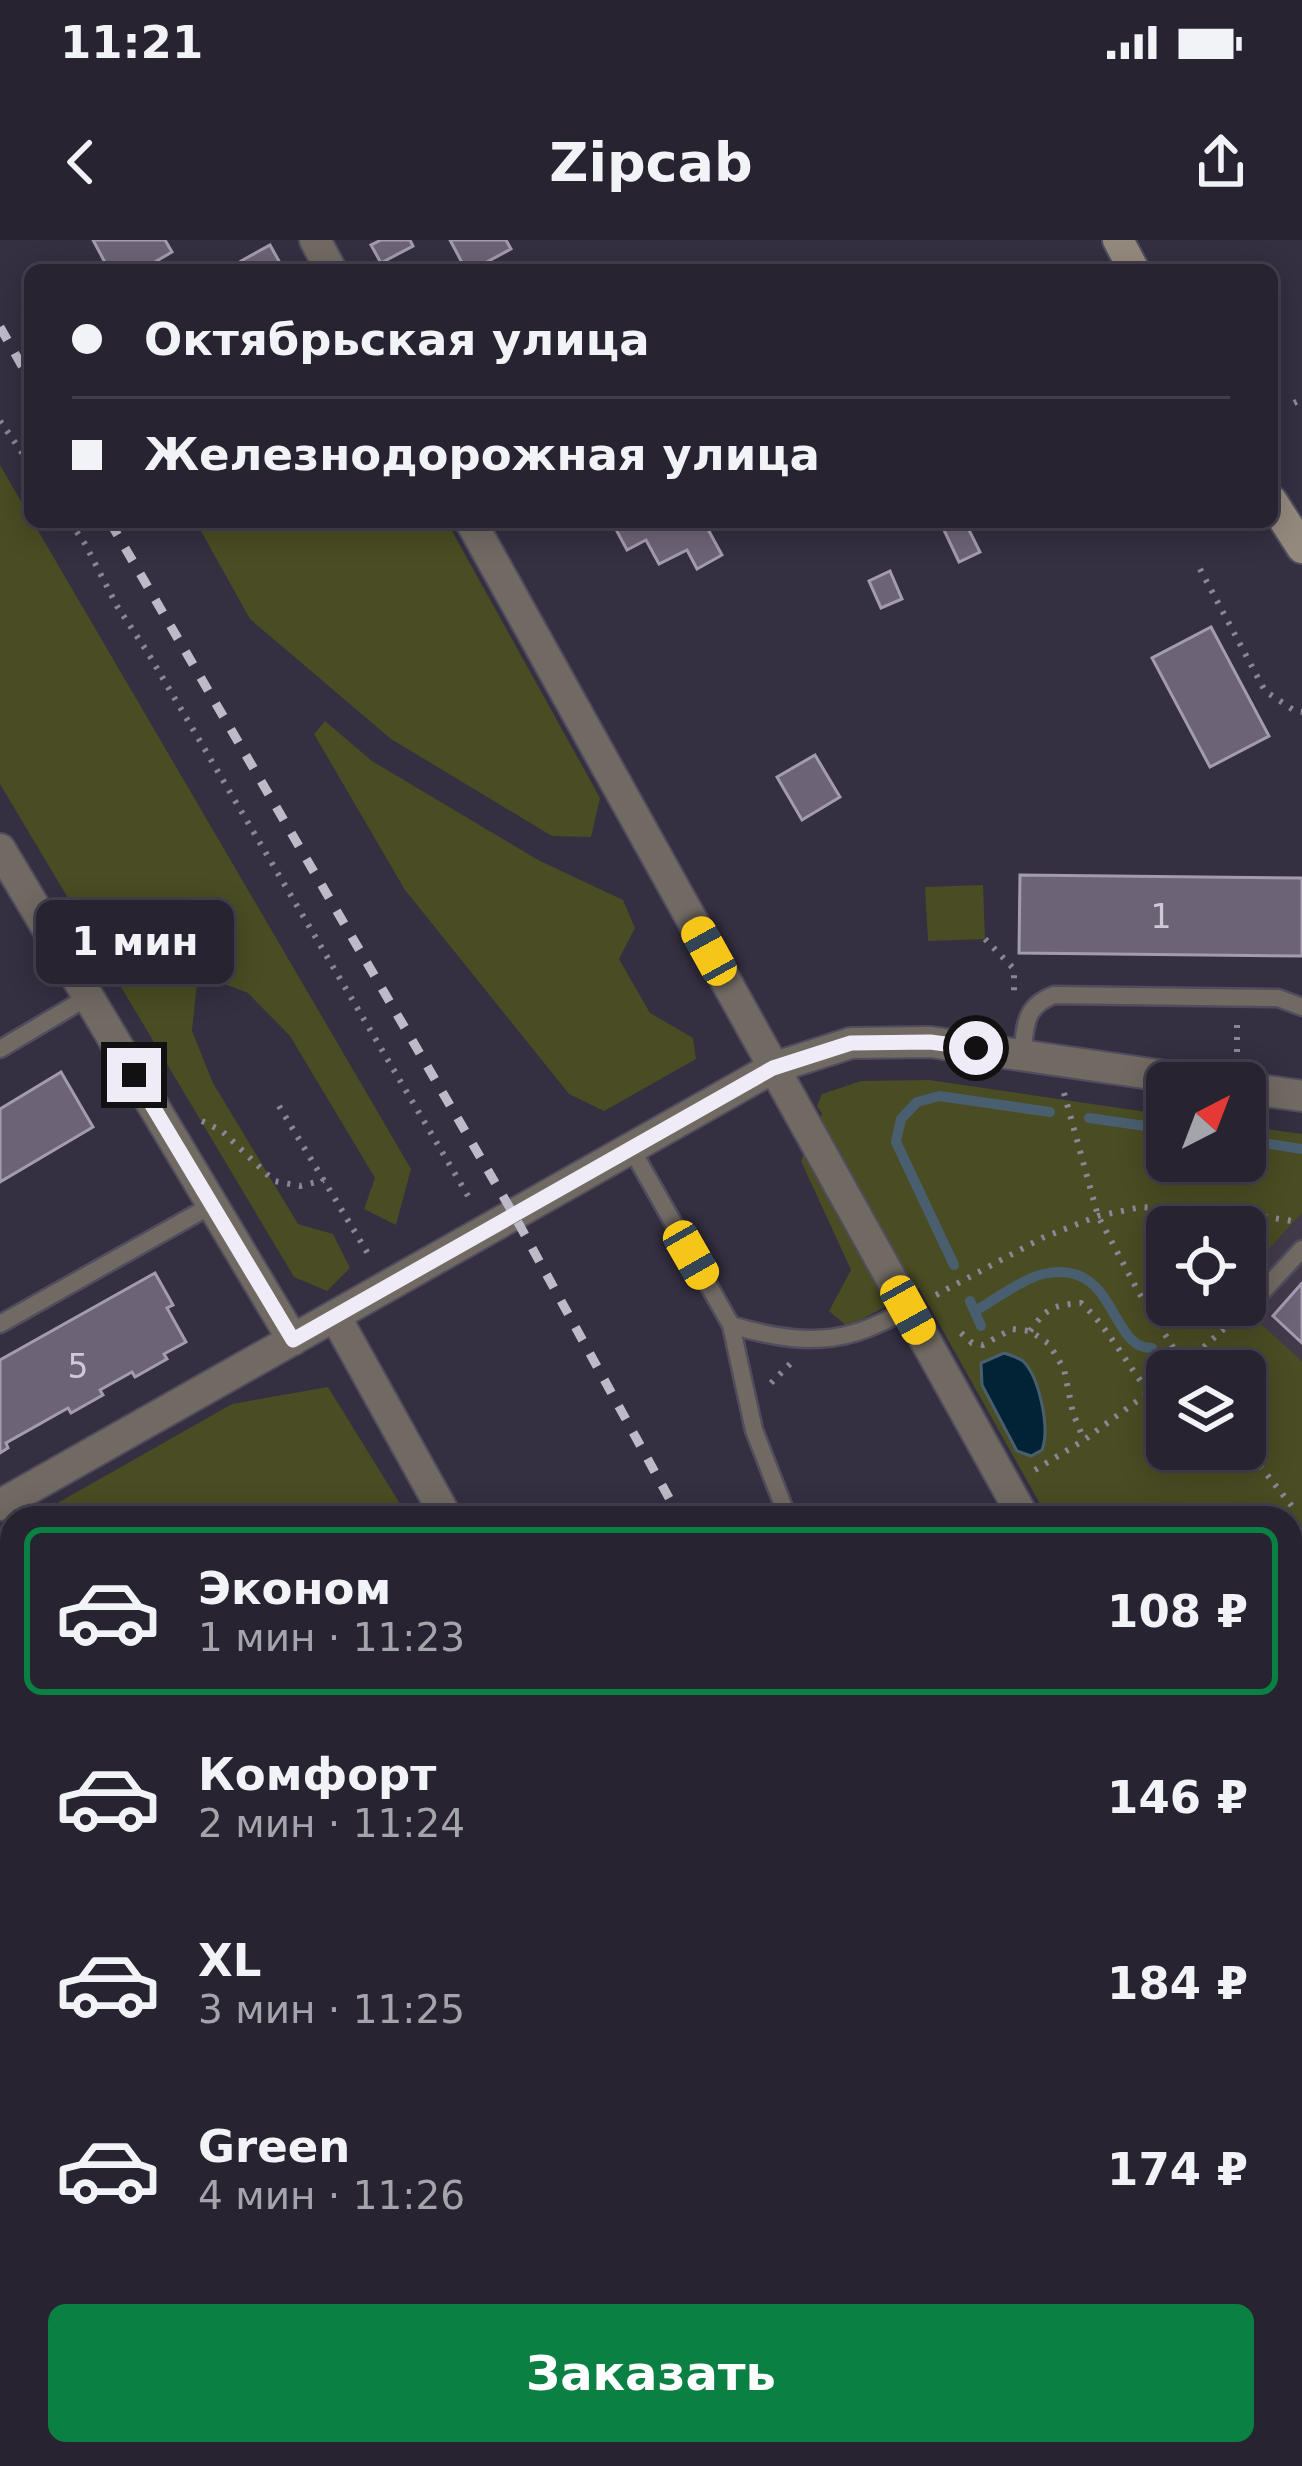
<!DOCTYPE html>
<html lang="ru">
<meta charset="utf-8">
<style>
body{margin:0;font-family:"DejaVu Sans",sans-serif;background:#332f3d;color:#f1f3f6;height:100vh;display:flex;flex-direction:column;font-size:45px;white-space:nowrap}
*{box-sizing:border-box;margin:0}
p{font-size:39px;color:#a4a4ab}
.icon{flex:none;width:66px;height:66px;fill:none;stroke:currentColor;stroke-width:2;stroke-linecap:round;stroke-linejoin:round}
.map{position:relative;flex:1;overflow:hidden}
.sheet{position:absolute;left:0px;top:1266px;width:1302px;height:960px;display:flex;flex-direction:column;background:#272331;border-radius:36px 36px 0 0;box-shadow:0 6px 30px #0003,0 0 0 3px #43404d}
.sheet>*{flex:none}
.banner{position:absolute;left:24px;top:24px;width:1254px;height:264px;border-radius:18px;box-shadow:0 6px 30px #0003,0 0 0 3px #43404d;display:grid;align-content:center;height:264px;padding:0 48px;background:#272331}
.needle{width:78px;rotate:42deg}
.tools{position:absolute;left:1146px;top:822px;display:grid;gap:24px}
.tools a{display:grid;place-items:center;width:120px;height:120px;border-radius:18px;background:#272331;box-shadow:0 6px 30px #0003,0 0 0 3px #43404d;font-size:60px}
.end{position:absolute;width:54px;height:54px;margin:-27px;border:15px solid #efecf8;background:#111;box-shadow:0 0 0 6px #111}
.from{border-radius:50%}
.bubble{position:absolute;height:84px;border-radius:18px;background:#272331;box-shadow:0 6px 30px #0003,0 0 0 3px #43404d;font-size:39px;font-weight:700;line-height:84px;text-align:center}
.car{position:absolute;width:36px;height:72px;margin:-36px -18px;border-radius:15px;box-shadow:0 0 9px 3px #0007;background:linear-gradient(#f5c518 24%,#345 0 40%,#f5c518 0 76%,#345 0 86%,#f5c518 0)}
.banner b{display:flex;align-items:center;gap:42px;height:114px;font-size:45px}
.banner b+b{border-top:3px solid #43404d}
.banner i{width:30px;height:30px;background:#f1f3f6}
ul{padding:21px 0 0;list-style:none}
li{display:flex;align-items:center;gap:36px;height:168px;margin:0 24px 18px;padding:0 24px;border:6px solid transparent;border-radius:18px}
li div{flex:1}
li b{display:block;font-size:45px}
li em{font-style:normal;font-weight:700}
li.on{border-color:#0b8043}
li>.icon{width:108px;height:108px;stroke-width:1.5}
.button{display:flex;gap:24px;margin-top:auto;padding:24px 48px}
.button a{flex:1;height:138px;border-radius:18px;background:#0b8043;color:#fff;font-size:48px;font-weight:700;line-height:138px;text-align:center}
.status{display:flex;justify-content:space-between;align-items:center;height:84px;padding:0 60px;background:#272331;direction:ltr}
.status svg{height:33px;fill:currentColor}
header{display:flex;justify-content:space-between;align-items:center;height:156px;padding:0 48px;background:#272331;font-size:54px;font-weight:700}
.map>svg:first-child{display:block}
.commercial{fill:#423a4b}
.built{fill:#3d374f}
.green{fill:#4a4c23;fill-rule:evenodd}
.water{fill:#022335;stroke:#495f70;stroke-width:3}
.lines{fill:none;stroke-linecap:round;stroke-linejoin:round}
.stream{stroke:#495f70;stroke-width:10}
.building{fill:#6d6376;stroke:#a59baf;stroke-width:3}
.lane-casing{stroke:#524d5e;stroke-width:21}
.street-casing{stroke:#524d5e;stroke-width:34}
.secondary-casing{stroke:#524d5e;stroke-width:34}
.path{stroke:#8b8696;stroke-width:6;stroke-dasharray:3 9;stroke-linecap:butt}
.lane{stroke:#716a63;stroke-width:16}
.street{stroke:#716a63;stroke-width:30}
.secondary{stroke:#94897d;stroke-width:30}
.rail{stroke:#bebbc8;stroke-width:9;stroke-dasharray:15 15;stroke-linecap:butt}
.route{stroke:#efecf8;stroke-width:15}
.labels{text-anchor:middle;stroke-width:10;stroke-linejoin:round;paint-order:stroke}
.number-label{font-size:33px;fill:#cecad8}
</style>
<div class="status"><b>11:21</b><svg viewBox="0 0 49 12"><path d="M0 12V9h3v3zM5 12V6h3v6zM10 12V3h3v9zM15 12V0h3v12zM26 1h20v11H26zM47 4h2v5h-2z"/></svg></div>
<header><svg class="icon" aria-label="back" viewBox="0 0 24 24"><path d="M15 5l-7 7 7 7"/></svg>Zipcab<svg class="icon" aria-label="share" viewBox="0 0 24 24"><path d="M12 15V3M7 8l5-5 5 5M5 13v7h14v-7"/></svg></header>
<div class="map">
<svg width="1302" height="2226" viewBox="0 0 1302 2226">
<rect width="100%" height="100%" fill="#342f41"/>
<path class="commercial" d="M1302 973V1121L1240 1065H1245V1035Z"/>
<path class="built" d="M12 1626V2097L0 2092V1633Z
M276 2214H1080L1086 2226H304Z"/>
<path class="green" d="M0 225 30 277V282H33L411 929 396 985 364 969 375 938 290 796 248 753 198 734 192 791 213 843 298 984 333 994 350 1028 327 1051 294 1037 0 544Z
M196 282H447L600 558 591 597 552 596 391 499 250 379Z
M325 481 372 521 538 620 623 660 635 688 619 719 650 773 693 798 696 819 604 871 569 854 405 650 314 494Z
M983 645 985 699 928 701 925 647Z
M929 840 1167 875V921H1245V886L1302 894V973L1245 1035V987H1167V1065H1240L1302 1121V1346L1290 1351V1278H1048L919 1048 848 1087 829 1071 851 1030 801 921 822 874 817 866 822 854 861 841ZM1167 1131H1245V1209H1167Z
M328 1147 407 1275 405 1278H31L232 1164Z
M12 1289V1516L0 1523V1295Z"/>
<path class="water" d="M1004 1113C1010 1115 1017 1117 1023 1121 1040 1138 1050 1189 1042 1210L1031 1216 1017 1211 982 1145 981 1123Z"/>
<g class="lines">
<path class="stream" d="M1089 878 1167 889
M1245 900 1302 909
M954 1025 896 902 901 879 917 862 939 856 1050 872
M970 1061 981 1086
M975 1071C994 1060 1023 1039 1043 1034 1117 1017 1109 1110 1152 1108"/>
</g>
<path class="building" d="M93 0H165L172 12 141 30H109Z
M381 0H410L413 6 381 23 371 5Z
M450 0H506L511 9 472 30H466Z
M270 5 284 30H246L241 21Z
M612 282H704L722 315 697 329 687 310 659 324 646 300 627 310Z
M956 282H965L980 312 959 322 943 288Z
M890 331 902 359 881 368 869 341Z
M1211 387 1269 496 1210 527 1152 418Z
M815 515 840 557 802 580 777 537Z
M1020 635 1302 638V716L1019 713Z
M61 832 93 887 0 942V869Z
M155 1033 173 1065 167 1068 186 1102 164 1114 167 1119 135 1137 132 1132 100 1150 103 1155 71 1173 68 1168 6 1203 8 1208 0 1213V1120Z
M1302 1043V1103L1273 1076Z
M319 2214H376L378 2215 373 2226H314Z
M416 2214H468L464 2226H412Z
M1101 2214H1143L1150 2226H1107Z"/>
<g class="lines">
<g class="lane-casing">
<path id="lane" d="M0 809 88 757
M1022 815C1026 786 1023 767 1054 755L1278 758 1302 767
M631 908 731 1085C771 1097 813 1105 854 1093 873 1088 890 1078 908 1070
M1264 1050 1302 1009
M0 1084 212 965
M731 1085 754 1190 788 1278
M558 2214 570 2226
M706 2226 727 2214"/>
</g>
<g class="street-casing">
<path id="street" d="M315 0 331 30
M471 282 1024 1278
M0 609 293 1100
M1245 848 1302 856
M335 1076 447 1278
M0 1265 773 828 851 803 930 802 1213 843
M1290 1755 1302 1777
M0 2142 12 2147
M154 2214 179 2226
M1176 2214 1183 2226"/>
</g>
<g class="secondary-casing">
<path id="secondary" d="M1118 0 1134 30
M1272 261 1302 308"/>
</g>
<path class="path" d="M1294 163 1302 159
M0 181 30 224
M70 282 85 304 117 366 148 413 471 961
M1200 329 1265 451 1295 471 1302 472
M985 699 1014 729V752
M1237 812V785
M1064 853 1098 976 1139 1053 1188 1131
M279 866 370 1017
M202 881 222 891 274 941 300 946 324 940
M936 1055 1042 998 1098 976 1141 967 1243 973 1298 982
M1030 1091C1047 1068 1052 1065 1081 1063 1109 1088 1126 1124 1150 1153
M961 1093 972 1103 983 1105 1012 1089 1030 1091 1049 1104 1064 1129 1073 1173 1084 1200
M1177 1131 1246 1069
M771 1143 792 1122
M1245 1207 1295 1270
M1035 1230 1084 1200 1167 1139"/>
<use href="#lane" class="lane"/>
<use href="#street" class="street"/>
<use href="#secondary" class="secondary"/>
<path class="rail" d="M0 87 30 140
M110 282 514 975 680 1278
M1207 2214 1214 2226"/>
</g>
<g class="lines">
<path class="route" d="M134 835 293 1100 773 828 851 803 930 802 976 808"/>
</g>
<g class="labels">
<g class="number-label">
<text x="1161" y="688">1</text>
<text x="78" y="1138">5</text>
</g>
</g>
</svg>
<div class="tools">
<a><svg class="needle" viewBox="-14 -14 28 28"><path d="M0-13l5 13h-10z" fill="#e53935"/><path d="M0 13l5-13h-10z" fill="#a4a4ab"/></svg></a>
<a><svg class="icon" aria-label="locate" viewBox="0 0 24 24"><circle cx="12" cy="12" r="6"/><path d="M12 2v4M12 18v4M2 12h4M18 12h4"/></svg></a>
<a><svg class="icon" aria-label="layers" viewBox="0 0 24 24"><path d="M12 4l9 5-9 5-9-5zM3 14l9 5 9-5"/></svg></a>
</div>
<i class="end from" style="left:976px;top:808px"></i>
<i class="end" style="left:134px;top:835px"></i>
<div class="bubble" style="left:36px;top:660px;width:198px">1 мин</div>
<i class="car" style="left:709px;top:711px;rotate:331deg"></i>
<i class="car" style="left:691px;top:1015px;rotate:150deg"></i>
<i class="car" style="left:908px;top:1070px;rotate:151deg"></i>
<div class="banner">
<b><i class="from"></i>Октябрьская улица</b>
<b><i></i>Железнодорожная улица</b>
</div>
<section class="sheet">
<ul>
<li class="on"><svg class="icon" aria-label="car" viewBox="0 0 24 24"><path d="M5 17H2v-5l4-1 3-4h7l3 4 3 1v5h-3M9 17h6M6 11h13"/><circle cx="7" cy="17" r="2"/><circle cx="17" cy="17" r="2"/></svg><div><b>Эконом</b><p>1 мин · 11:23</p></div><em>108 ₽</em></li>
<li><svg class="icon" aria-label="car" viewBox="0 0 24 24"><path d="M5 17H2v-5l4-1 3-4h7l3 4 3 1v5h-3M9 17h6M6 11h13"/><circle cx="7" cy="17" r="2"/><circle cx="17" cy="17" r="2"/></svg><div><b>Комфорт</b><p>2 мин · 11:24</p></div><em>146 ₽</em></li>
<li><svg class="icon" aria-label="car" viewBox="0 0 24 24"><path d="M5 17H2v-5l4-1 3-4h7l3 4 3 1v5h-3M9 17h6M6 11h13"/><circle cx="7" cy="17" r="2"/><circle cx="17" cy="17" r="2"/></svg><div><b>XL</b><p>3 мин · 11:25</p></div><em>184 ₽</em></li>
<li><svg class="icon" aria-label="car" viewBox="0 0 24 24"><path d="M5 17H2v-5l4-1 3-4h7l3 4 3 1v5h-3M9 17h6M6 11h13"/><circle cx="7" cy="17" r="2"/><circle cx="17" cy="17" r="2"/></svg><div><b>Green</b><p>4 мин · 11:26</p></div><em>174 ₽</em></li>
</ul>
<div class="button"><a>Заказать</a></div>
</section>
</div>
